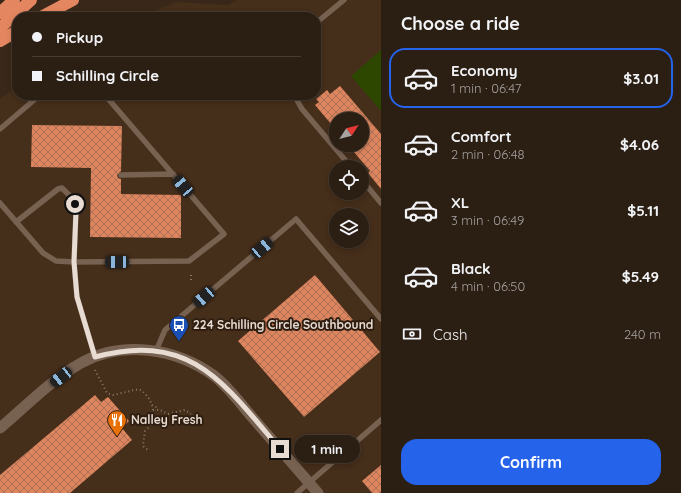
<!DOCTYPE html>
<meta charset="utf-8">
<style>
body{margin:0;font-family:Quicksand,sans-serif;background:#33271c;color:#f1f3f6;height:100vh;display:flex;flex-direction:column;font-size:15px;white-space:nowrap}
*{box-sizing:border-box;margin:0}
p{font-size:13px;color:#a6a2a0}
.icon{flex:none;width:22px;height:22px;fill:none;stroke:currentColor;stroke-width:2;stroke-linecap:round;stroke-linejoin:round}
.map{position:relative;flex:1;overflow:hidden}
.side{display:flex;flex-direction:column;background:#2b1e13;width:300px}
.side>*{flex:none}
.hud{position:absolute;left:12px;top:12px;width:309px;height:88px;border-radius:16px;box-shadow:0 2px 6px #0003,0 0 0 1px #473c33;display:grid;align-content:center;height:88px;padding:0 20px;background:#2b1e13}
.needle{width:26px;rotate:54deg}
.tools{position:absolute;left:329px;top:112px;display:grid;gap:8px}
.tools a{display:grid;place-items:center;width:40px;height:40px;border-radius:50%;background:#2b1e13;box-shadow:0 2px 6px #0003,0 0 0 1px #473c33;font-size:20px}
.end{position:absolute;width:18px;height:18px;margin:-9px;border:5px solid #e7dbd2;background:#111;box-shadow:0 0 0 2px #111}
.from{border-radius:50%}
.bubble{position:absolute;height:28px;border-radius:14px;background:#2b1e13;box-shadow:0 2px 6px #0003,0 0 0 1px #473c33;font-size:13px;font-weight:700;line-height:28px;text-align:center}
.car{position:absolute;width:12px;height:24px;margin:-12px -6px;border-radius:5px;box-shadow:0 0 3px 1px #0007;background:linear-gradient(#222 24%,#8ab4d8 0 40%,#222 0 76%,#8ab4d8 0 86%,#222 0)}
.hud b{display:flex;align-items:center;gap:14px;height:38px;font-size:15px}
.hud b+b{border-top:1px solid #473c33}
.hud i{width:10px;height:10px;background:#f1f3f6}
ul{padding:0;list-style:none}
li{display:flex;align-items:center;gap:12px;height:60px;margin:0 8px 6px;padding:0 12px;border:2px solid transparent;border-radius:16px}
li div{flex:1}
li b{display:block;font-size:15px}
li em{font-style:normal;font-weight:700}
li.selected{border-color:#2563eb}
li>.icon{width:36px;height:36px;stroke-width:1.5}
h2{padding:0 20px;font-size:18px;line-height:48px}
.pay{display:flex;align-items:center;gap:10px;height:44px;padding:0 20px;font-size:15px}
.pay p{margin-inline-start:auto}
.action{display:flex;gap:8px;margin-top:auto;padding:8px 20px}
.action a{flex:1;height:46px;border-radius:16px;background:#2563eb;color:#fff;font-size:16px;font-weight:700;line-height:46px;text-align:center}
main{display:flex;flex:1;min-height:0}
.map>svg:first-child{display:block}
.built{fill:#452e1a;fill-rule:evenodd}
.park{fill:#2e4700}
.building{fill:url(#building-cross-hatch)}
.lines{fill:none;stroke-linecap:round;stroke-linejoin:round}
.path{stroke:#887a6e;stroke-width:2;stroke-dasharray:1 3;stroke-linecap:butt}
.service{stroke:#776252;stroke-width:5.5}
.minor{stroke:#776252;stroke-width:11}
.motorway{stroke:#e48760;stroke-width:12}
.route{stroke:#e7dbd2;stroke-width:5}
.labels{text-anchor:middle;stroke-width:4;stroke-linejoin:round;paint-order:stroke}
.poi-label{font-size:12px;font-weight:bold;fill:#e7dbd2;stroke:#2f1e10;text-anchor:start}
</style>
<main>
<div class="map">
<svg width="381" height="493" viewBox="0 0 381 493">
<defs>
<pattern id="building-cross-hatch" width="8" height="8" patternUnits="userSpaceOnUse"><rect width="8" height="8" fill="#dc855e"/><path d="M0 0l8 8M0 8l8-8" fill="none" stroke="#af7155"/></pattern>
</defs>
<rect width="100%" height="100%" fill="#392819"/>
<path class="built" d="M237 0H381V493H0V99L17 86V95H316V17H143L175 2 228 5ZM336 119H362V145H336ZM336 167H362V193H336ZM336 215H362V241H336Z"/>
<path class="park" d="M381 50V111L351 76Z"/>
<path class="building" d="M340 86 381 134V189L368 173 370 171 348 145H362V119H336V130L315 105 319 102 316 99 327 90 330 94Z
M32 125 122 126 121 171 117 175 118 178 121 179V194L181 195V238L90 237 91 168 31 167Z
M315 275 380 352 304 417 238 341Z
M95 395 101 402 108 397 129 421 122 428 132 440 70 493H0V475Z
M381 465V493H372L362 481Z"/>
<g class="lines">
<path class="path" d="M191 280V274
M95 370 107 393 113 395 139 389C154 398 159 419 145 431L143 446 149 451
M152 405 159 409
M153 410H160L168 414 185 410 191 414"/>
<path class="service" d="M316 23 344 0
M294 95 302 109 351 167
M0 129 40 95
M121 175 173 174
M362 180 381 203
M0 203 43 253 56 261 74 262 189 261 224 234 105 95
M16 222 58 189 62 188 72 198 76 211 74 262 77 297 95 357
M156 351 165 330 296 219 381 319
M297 493 381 420"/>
<path class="minor" d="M0 428C26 406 51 380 81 363 122 340 175 348 213 375 228 386 240 403 252 417 274 442 296 468 318 493"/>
<path class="motorway" d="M0 13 14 0
M41 17 73 0
M0 28 31 0
M0 41 17 31"/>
</g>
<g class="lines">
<path class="route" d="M75 204 76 211 74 262 77 297 95 357C191 331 224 383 280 449"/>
</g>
<defs>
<g id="bus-pin" transform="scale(1)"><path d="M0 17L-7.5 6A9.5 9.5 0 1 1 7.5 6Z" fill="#1a4fb4" stroke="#2f1e10"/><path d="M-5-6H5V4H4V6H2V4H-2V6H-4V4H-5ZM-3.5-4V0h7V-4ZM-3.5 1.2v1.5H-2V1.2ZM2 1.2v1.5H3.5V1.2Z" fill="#fff"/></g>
<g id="restaurant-pin" transform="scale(1)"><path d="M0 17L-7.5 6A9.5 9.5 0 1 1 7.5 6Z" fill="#e8710a" stroke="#2f1e10"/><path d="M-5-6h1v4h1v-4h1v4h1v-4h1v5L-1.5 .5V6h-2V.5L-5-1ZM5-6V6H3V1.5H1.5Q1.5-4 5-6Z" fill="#fff"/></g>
</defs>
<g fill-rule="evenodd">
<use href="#bus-pin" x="179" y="325"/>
<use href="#restaurant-pin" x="117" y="420"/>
</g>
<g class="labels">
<g class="poi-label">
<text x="193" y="329">224 Schilling Circle Southbound</text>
<text x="131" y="424">Nalley Fresh</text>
</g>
</g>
</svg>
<div class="tools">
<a><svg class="needle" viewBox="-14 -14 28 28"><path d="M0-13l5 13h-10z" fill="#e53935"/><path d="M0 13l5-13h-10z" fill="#a6a2a0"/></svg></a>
<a><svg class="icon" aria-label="locate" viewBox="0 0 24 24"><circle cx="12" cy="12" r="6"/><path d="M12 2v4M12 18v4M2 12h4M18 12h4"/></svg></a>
<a><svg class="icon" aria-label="layers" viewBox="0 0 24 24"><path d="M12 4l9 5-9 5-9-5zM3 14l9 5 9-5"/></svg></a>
</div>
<i class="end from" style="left:75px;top:204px"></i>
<i class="end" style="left:280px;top:449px"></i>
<div class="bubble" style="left:294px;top:435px;width:66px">1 min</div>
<i class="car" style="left:183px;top:186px;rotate:320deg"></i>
<i class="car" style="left:262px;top:248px;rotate:50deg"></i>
<i class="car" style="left:117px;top:262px;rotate:269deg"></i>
<i class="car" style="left:204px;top:297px;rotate:229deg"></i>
<i class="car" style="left:61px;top:377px;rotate:232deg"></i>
<div class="hud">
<b><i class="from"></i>Pickup</b>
<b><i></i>Schilling Circle</b>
</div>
</div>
<section class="side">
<h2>Choose a ride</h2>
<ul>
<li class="selected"><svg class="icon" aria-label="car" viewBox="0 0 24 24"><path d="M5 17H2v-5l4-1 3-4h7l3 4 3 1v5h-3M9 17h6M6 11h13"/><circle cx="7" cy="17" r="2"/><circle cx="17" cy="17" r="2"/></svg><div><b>Economy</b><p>1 min · 06:47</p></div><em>$3.01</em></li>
<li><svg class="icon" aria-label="car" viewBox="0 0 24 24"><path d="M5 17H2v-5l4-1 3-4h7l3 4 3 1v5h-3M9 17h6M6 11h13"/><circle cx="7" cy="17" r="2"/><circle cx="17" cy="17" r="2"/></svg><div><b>Comfort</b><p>2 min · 06:48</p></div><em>$4.06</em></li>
<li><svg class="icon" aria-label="car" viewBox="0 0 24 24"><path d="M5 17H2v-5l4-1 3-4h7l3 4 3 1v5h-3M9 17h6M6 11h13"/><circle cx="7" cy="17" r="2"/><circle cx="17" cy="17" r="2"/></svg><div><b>XL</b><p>3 min · 06:49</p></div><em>$5.11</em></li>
<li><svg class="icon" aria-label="car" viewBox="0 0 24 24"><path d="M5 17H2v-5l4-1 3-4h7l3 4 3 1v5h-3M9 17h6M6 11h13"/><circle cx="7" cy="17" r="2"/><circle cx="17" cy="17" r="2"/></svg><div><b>Black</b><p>4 min · 06:50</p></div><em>$5.49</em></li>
</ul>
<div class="pay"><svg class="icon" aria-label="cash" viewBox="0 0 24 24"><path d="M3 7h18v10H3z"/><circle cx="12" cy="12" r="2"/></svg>Cash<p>240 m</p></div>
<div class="action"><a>Confirm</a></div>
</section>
</main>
